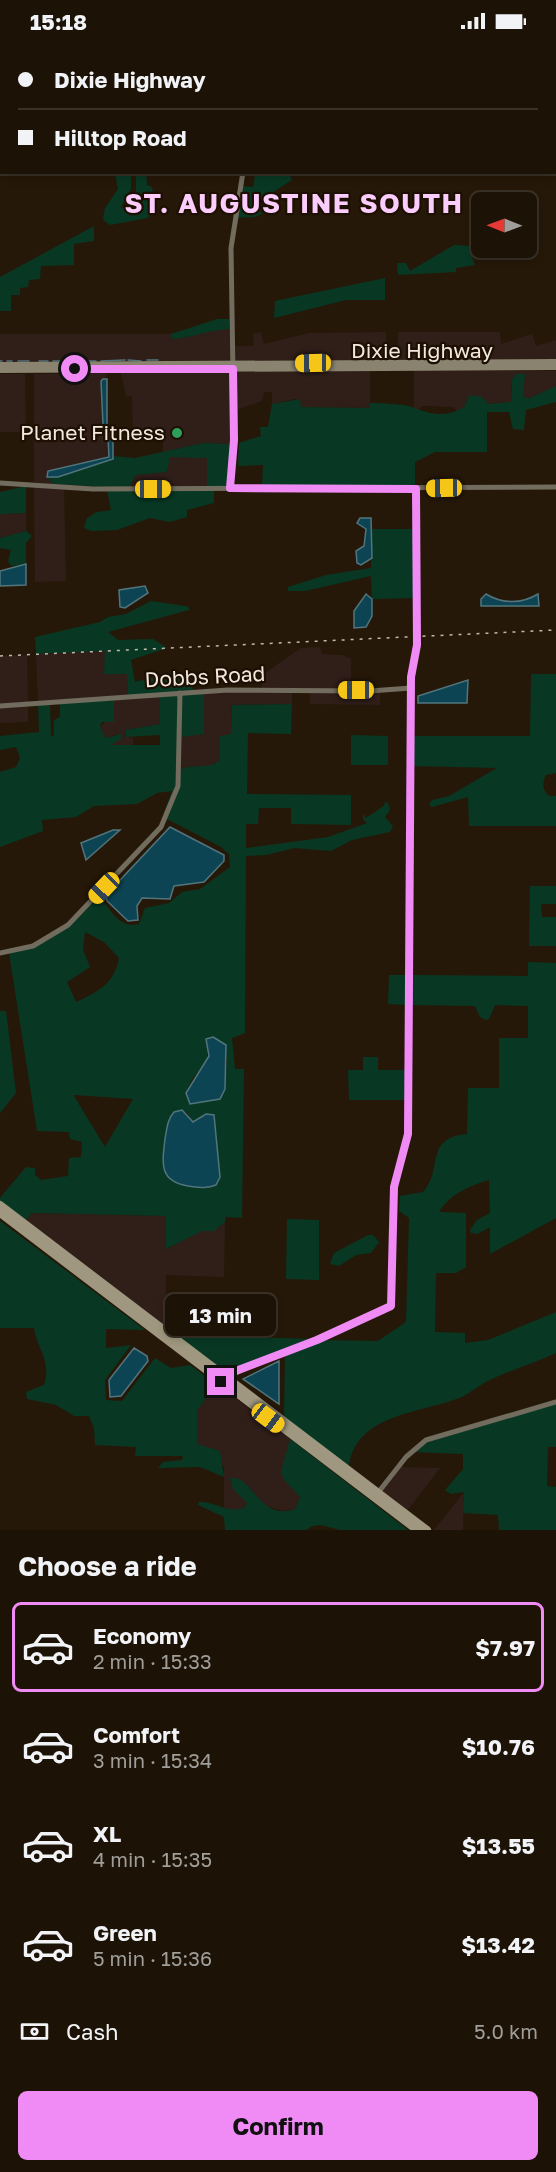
<!DOCTYPE html>
<meta charset="utf-8">
<style>
body{margin:0;font-family:"Golos Text",sans-serif;background:#292014;color:#f1f3f6;height:100vh;display:flex;flex-direction:column;font-size:22px;white-space:nowrap}
*{box-sizing:border-box;margin:0}
p{font-size:20px;color:#a09e9b}
.icon{flex:none;width:33px;height:33px;fill:none;stroke:currentColor;stroke-width:2;stroke-linecap:round;stroke-linejoin:round}
.map{position:relative;height:1488px;overflow:hidden}
.side{display:flex;flex-direction:column;background:#1c1206;flex:1}
.side>*{flex:none}
.banner{position:absolute;left:0px;top:0px;width:556px;height:132px;box-shadow:0 3px 9px #0003,0 0 0 2px #3a3228;display:grid;align-content:center;height:132px;padding:0 18px;background:#1c1206}
.needle{width:39px;rotate:271deg}
.fabs{position:absolute;left:471px;top:150px;display:grid;gap:12px}
.fabs a{display:grid;place-items:center;width:66px;height:66px;border-radius:9px;background:#1c1206;box-shadow:0 3px 9px #0003,0 0 0 2px #3a3228;font-size:30px}
.end{position:absolute;width:27px;height:27px;margin:-14px;border:8px solid #f08bf6;background:#111;box-shadow:0 0 0 3px #111}
.from{border-radius:50%}
.bubble{position:absolute;height:42px;border-radius:9px;background:#1c1206;box-shadow:0 3px 9px #0003,0 0 0 2px #3a3228;font-size:20px;font-weight:700;line-height:42px;text-align:center}
.car{position:absolute;width:18px;height:36px;margin:-18px -9px;border-radius:8px;box-shadow:0 0 4px 2px #0007;background:linear-gradient(#f5c518 24%,#345 0 40%,#f5c518 0 76%,#345 0 86%,#f5c518 0)}
.banner b{display:flex;align-items:center;gap:21px;height:57px;font-size:22px}
.banner b+b{border-top:2px solid #3a3228}
.banner i{width:15px;height:15px;background:#f1f3f6}
ul{padding:0;list-style:none}
li{display:flex;align-items:center;gap:18px;height:90px;margin:0 12px 9px;padding:0 6px;border:3px solid transparent;border-radius:9px}
li div{flex:1}
li b{display:block;font-size:22px}
li em{font-style:normal;font-weight:700}
li.selected{border-color:#f08bf6}
li>.icon{width:54px;height:54px;stroke-width:1.5}
h2{padding:0 18px;font-size:27px;line-height:72px}
.pay{display:flex;align-items:center;gap:15px;height:66px;padding:0 18px;font-size:22px}
.pay p{margin-inline-start:auto}
.action{display:flex;gap:12px;margin-top:auto;padding:12px 18px}
.action a{flex:1;height:69px;border-radius:9px;background:#f08bf6;color:#111;font-size:24px;font-weight:700;line-height:69px;text-align:center}
.status{display:flex;justify-content:space-between;align-items:center;height:42px;padding:0 30px;background:#1c1206;direction:ltr}
.status svg{height:16px;fill:currentColor}
.map>svg:first-child{display:block}
.commercial{fill:#301e19}
.green{fill:#083823;fill-rule:evenodd}
.water{fill:#0d4453;stroke:#52757d;stroke-width:1.5}
.lines{fill:none;stroke-linecap:round;stroke-linejoin:round}
.stream{stroke:#52757d;stroke-width:1.5}
.secondary{stroke:#716c5d;stroke-width:5}
.primary{stroke:#89836f;stroke-width:6}
.highway{stroke:#9f977f;stroke-width:8}
.rail{stroke:#c3b8ad;stroke-width:1.5;stroke-dasharray:3 6;stroke-linecap:butt}
.route{stroke:#f08bf6;stroke-width:8}
.leisure-dot{fill:#2e9e5b;stroke:#1d0f02;stroke-width:2}
.labels{text-anchor:middle;stroke-width:4.5;stroke-linejoin:round;paint-order:stroke}
.street-label{font-size:21px;fill:#f2e8de;stroke:#1d0f02}
.poi-label{font-size:21px;fill:#f2e8de;stroke:#1d0f02;text-anchor:end}
.district-label{font-size:27px;font-weight:bold;letter-spacing:1.5px;fill:#facdfc;stroke:#1d0f02}
</style>
<div class="status"><b>15:18</b><svg viewBox="0 0 49 12"><path d="M0 12V9h3v3zM5 12V6h3v6zM10 12V3h3v9zM15 12V0h3v12zM26 1h20v11H26zM47 4h2v5h-2z"/></svg></div>
<div class="map">
<svg width="556" height="1488" viewBox="0 0 556 1488">
<rect width="100%" height="100%" fill="#261808"/>
<path class="commercial" d="M229 287 231 319 0 320V292H171L172 296H185L209 288Z
M261 290 264 302 309 291 386 290V307H398V290H500L501 302 532 292 536 304 556 298V317L234 319 233 304H254L253 292Z
M370 328V366L300 365V357H294L272 362V350H264L262 359 235 368 234 330Z
M414 328 556 329V344L530 356 523 355V337L511 341V360L487 362 482 355 467 357 465 364 457 370 454 365 429 364H422L418 368 414 367Z
M232 330 233 402 203 401 163 410V395H133L132 354H126L121 331Z
M107 331 102 347 109 415 51 429 53 442 34 440V332Z
M0 332H25L26 390H0Z
M183 414 207 416V445L129 446 136 433 167 430 170 415Z
M34 442 64 446 66 539 35 540Z
M26 471V489L0 496V472Z
M320 605 322 612 342 613 351 617V647H262V633L301 606Z
M105 609 128 632V654L38 661 36 612Z
M27 613 28 661 0 663V614Z
M292 649V662L232 663 231 693 220 694V718L207 726 192 724 180 728 181 695 204 651Z
M310 649H380V663L310 662Z
M160 654V682L125 688V694L133 696V703L109 704 118 692 105 696 100 684 107 679 114 657Z
M28 663V680L0 681V665Z
M32 1171 166 1174 167 1207 202 1188 218 1186 225 1180 224 1235 166 1233V1285L25 1179Z
M217 1343 290 1397 289 1443 300 1455 295 1467 284 1469 266 1464 230 1441 247 1461 245 1465 239 1469 224 1466V1425L197 1402V1368Z
M399 1425 440 1426 407 1469 381 1449Z
M464 1450 463 1488H434Z"/>
<path class="green" d="M115 131H131V147L121 165 126 167 136 153V131H146L147 143 152 145C154 156 155 166 148 176L110 183 103 178 105 166 118 147Z
M255 133H290L292 138 256 161 262 172 255 175 236 176 242 144 253 145Z
M94 184V199L74 202V223L41 224 40 237 29 238 28 245 20 246V253H11V269H0V235Z
M454 203 502 206 472 215 475 223 456 226V230L398 233 397 221H406L410 229Z
M385 236V258H346L274 276 275 259Z
M217 277H229V287C209 288 191 296 172 297L171 292Z
M516 332H525L523 355 530 356 556 344V360L526 368 524 388 513 387 509 370H487V410H435L415 420V443H262L263 423 238 424 239 401 261 394 260 385H268L272 362 300 357 301 365 370 366V361C380 361 404 362 412 365 431 373 448 376 465 364L469 353 482 355 488 362 511 360 512 337Z
M203 401 233 402 229 445H207V416L170 415 167 430 136 433 129 446 53 442 47 435H58L108 419 113 414 135 416Z
M26 444V471L0 472V450Z
M214 447V461L187 468V475L170 480 150 476 117 488 91 489 84 486 87 476 97 470 111 468 107 448Z
M372 487H415L416 556 372 557 371 534 305 549H288V545L326 533 371 526Z
M26 489 32 494 26 501V522L11 524 8 519 11 508 0 506V496Z
M151 559 185 564 189 565V568L108 590 118 598 153 597 167 606 131 618 135 640 171 631 188 637 194 649 128 654 127 632H104L105 609 36 612 35 595 100 580 108 575 126 572Z
M531 632H556V731L546 733C542 742 542 747 549 754H556V784H469L468 755 432 765 429 763 432 758 449 754 497 726 412 724V694H530Z
M204 651V692L181 695 182 652Z
M179 653 177 744 165 776 163 773 172 749 157 751 137 762 94 764 76 775 42 778 43 789 0 805V730L16 725 20 716 16 705 0 708V694L39 690 38 663 50 662 51 695 54 693V678L60 675V661L114 657V680H102L100 684 105 696 121 692V697L111 703H160V693L126 695 125 688 160 682V654Z
M292 662 291 692 248 691 247 752 351 753V783L291 782V766H259L258 782H246V806L328 795 367 781 363 777V771L366 776 385 763 384 760 388 761 390 768 385 775 393 784 390 790 352 798 331 809 294 806 266 813 246 814 245 991 232 996 235 1027H244L242 1176 226 1175 225 1180 214 1189H202L166 1207V1174L32 1171 25 1179 0 1159V1156L26 1125 35 1126V1133L41 1138 68 1134 69 1116 81 1115 82 1100 70 1097 69 1090 37 1089 9 911 47 899 99 854C110 867 120 888 139 882L145 866 169 861 182 850 200 847 230 825 229 812 221 805 167 777 177 751 180 728C194 720 207 729 220 718V694L231 692 232 663ZM85 890 104 900 119 916C114 942 98 950 76 960L67 940 90 925 83 908ZM207 1005 227 1016 225 1047 190 1062 186 1051 193 1036 207 1019ZM74 1053 133 1057 105 1105 74 1054ZM186 1070 193 1080 205 1072 214 1073 220 1135 169 1077Z
M351 693 388 694V723H351Z
M530 844H556V862H541L542 875H556V904H529Z
M528 920 556 921V1176L490 1212V1185L477 1192 471 1191 470 1188 477 1178 490 1171 489 1138C469 1144 450 1152 439 1170L466 1171V1225L456 1231H436L435 1290 465 1291V1301L488 1298 556 1270V1311C532 1322 507 1329 484 1341 477 1345 471 1350 464 1354 426 1371 356 1370 349 1424L284 1376 285 1311 320 1298 378 1299 406 1280 409 1176 399 1169 400 1154 423 1150C444 1128 423 1096 467 1092L468 1046H499V996H528V964L495 963 489 977 486 978 480 975 475 964 410 963V933L528 934Z
M389 933H408V963L388 962Z
M0 969H6L16 1051 0 1071Z
M363 1015H378V1028H407V1058H349L348 1028H363Z
M287 1177 319 1178V1238L286 1237Z
M0 1179 145 1288 106 1287V1306L131 1303 105 1338 106 1358 122 1359 155 1316 171 1326 190 1323 217 1343 197 1368V1402L220 1409 224 1435 200 1425 158 1426 163 1420 182 1418 183 1414H135L136 1405 95 1403 94 1386 89 1374H74L56 1363 27 1357 26 1350 44 1343C52 1319 37 1307 34 1286H0Z
M368 1193H373L379 1200 371 1211 356 1213 339 1224 330 1222 334 1211Z
M243 1266 247 1269 249 1279 243 1285 229 1288 222 1279 226 1269Z
M175 1293 315 1297 226 1333Z
M556 1361V1405H548L547 1444 556 1445V1488H499L498 1473 463 1471 464 1450 451 1452 445 1448 463 1427V1412L412 1410 424 1401Z
M290 1397 408 1488H340L321 1483 312 1484 306 1488H225L224 1475 198 1463 199 1460C216 1459 229 1473 245 1465L247 1461 233 1447 230 1436C253 1432 258 1480 295 1467L300 1455 284 1438 281 1429Z"/>
<path class="water" d="M103 337H107V389L113 395V417L58 435H47L48 429 109 415 108 396 103 383 101 339Z
M360 476H371L372 516 361 523 357 521 356 509 364 504 366 487 357 481Z
M26 522V543L0 544V529Z
M145 544 148 551 125 566 120 565 119 548Z
M366 552 372 557V574L366 585 354 586V569Z
M486 552C502 562 522 562 538 552L539 564H481V557Z
M468 638 467 661H418V654Z
M170 785 224 813V819L204 840 174 844 170 857 142 856 137 864 138 878 128 879 107 859 106 853Z
M113 788H120L86 818 81 801Z
M213 995 226 1003 225 1047 220 1057 190 1062 186 1051 209 1014 206 997Z
M182 1068 193 1080 206 1072 214 1073 220 1135 216 1143C207 1147 197 1145 188 1144 159 1139 162 1122 165 1097 167 1087 167 1078 174 1070Z
M134 1306 147 1314 148 1319 121 1354 110 1355 109 1338Z
M279 1319V1362L243 1337Z"/>
<g class="lines">
<path class="stream" d="M128 318 141 319
M147 318H158
M0 319H2
M7 319H12
M18 319H29
M39 319H48
M53 319H67
M73 319H96
M101 319 125 318"/>
<path class="secondary" d="M0 441 93 447 556 445
M230 446 234 397 231 206 243 130
M0 664 228 648 370 649 411 646
M0 911 33 904 68 883 161 785 178 744 180 651
M224 1336 391 1265 394 1145 408 1092 411 635 417 603 416 447
M377 1452 406 1415 426 1398 556 1360"/>
<path class="primary" d="M0 323 556 320
M0 328 556 325"/>
<path class="highway" d="M0 1163 427 1488
M0 1171 417 1488"/>
<path class="rail" d="M0 614 556 588"/>
</g>
<g class="lines">
<path class="route" d="M75 327H233L234 398 230 446 416 447 417 603 411 635 408 1092 394 1145 391 1264 317 1298 233 1330 221 1340"/>
</g>
<circle class="leisure-dot" cx="177" cy="391" r="6"/>
<g class="labels">
<g class="street-label">
<text x="422" y="316">Dixie Highway</text>
<text transform="translate(205 635) rotate(-3)" y="7">Dobbs Road</text>
</g>
<g class="poi-label">
<text x="165" y="398">Planet Fitness</text>
</g>
<g class="district-label">
<text x="294" y="171">ST. AUGUSTINE SOUTH</text>
</g>
</g>
</svg>
<div class="fabs">
<a><svg class="needle" viewBox="-14 -14 28 28"><path d="M0-13l5 13h-10z" fill="#e53935"/><path d="M0 13l5-13h-10z" fill="#a09e9b"/></svg></a>
</div>
<i class="end from" style="left:75px;top:327px"></i>
<i class="end" style="left:221px;top:1340px"></i>
<div class="bubble" style="left:165px;top:1252px;width:111px">13 min</div>
<i class="car" style="left:313px;top:321px;rotate:269deg"></i>
<i class="car" style="left:444px;top:446px;rotate:269deg"></i>
<i class="car" style="left:153px;top:447px;rotate:90deg"></i>
<i class="car" style="left:356px;top:648px;rotate:270deg"></i>
<i class="car" style="left:104px;top:846px;rotate:224deg"></i>
<i class="car" style="left:268px;top:1376px;rotate:127deg"></i>
<div class="banner">
<b><i class="from"></i>Dixie Highway</b>
<b><i></i>Hilltop Road</b>
</div>
</div>
<section class="side">
<h2>Choose a ride</h2>
<ul>
<li class="selected"><svg class="icon" aria-label="car" viewBox="0 0 24 24"><path d="M5 17H2v-5l4-1 3-4h7l3 4 3 1v5h-3M9 17h6M6 11h13"/><circle cx="7" cy="17" r="2"/><circle cx="17" cy="17" r="2"/></svg><div><b>Economy</b><p>2 min · 15:33</p></div><em>$7.97</em></li>
<li><svg class="icon" aria-label="car" viewBox="0 0 24 24"><path d="M5 17H2v-5l4-1 3-4h7l3 4 3 1v5h-3M9 17h6M6 11h13"/><circle cx="7" cy="17" r="2"/><circle cx="17" cy="17" r="2"/></svg><div><b>Comfort</b><p>3 min · 15:34</p></div><em>$10.76</em></li>
<li><svg class="icon" aria-label="car" viewBox="0 0 24 24"><path d="M5 17H2v-5l4-1 3-4h7l3 4 3 1v5h-3M9 17h6M6 11h13"/><circle cx="7" cy="17" r="2"/><circle cx="17" cy="17" r="2"/></svg><div><b>XL</b><p>4 min · 15:35</p></div><em>$13.55</em></li>
<li><svg class="icon" aria-label="car" viewBox="0 0 24 24"><path d="M5 17H2v-5l4-1 3-4h7l3 4 3 1v5h-3M9 17h6M6 11h13"/><circle cx="7" cy="17" r="2"/><circle cx="17" cy="17" r="2"/></svg><div><b>Green</b><p>5 min · 15:36</p></div><em>$13.42</em></li>
</ul>
<div class="pay"><svg class="icon" aria-label="cash" viewBox="0 0 24 24"><path d="M3 7h18v10H3z"/><circle cx="12" cy="12" r="2"/></svg>Cash<p>5.0 km</p></div>
<div class="action"><a>Confirm</a></div>
</section>
